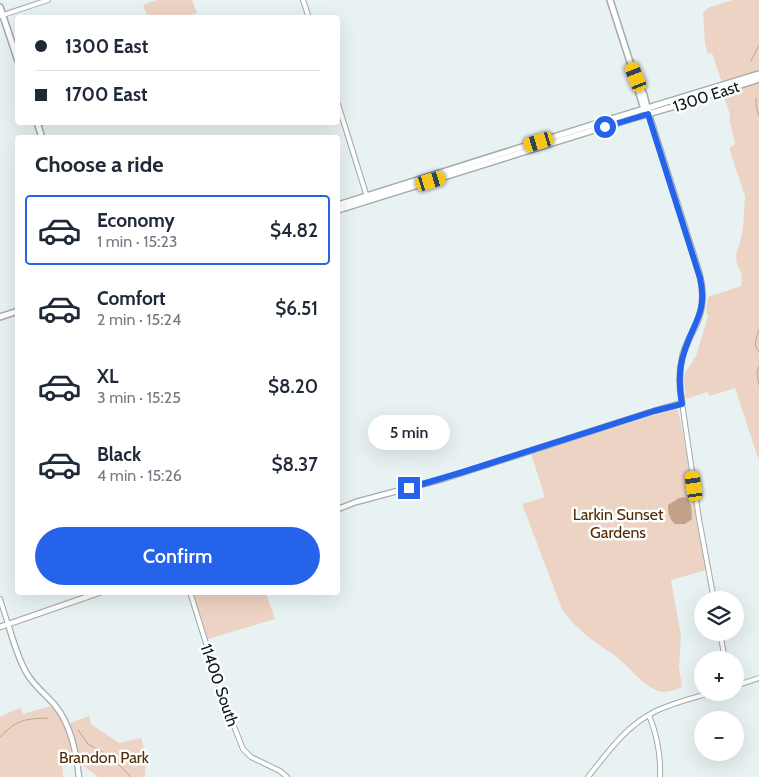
<!DOCTYPE html>
<meta charset="utf-8">
<style>
body{margin:0;font-family:Cabin,sans-serif;background:#f2f2f3;color:#1f2937;height:100vh;display:flex;flex-direction:column;font-size:19px;white-space:nowrap}
*{box-sizing:border-box;margin:0}
p{font-size:16px;color:#747a83}
.icon{flex:none;width:28px;height:28px;fill:none;stroke:currentColor;stroke-width:2;stroke-linecap:round;stroke-linejoin:round}
.map{position:relative;flex:1;overflow:hidden}
.side{position:absolute;left:15px;top:135px;width:325px;height:460px;display:flex;flex-direction:column;background:#fff;border-radius:5px;box-shadow:0 5px 20px #0002}
.side>*{flex:none}
.guide{position:absolute;left:15px;top:15px;width:325px;height:110px;border-radius:5px;box-shadow:0 5px 20px #0002;display:grid;align-content:center;height:110px;padding:0 20px;background:#fff}
.buttons{position:absolute;left:694px;top:591px;display:grid;gap:10px}
.buttons a{display:grid;place-items:center;width:50px;height:50px;border-radius:50%;background:#fff;box-shadow:0 5px 20px #0002;font-size:25px}
.end{position:absolute;width:22px;height:22px;margin:-11px;border:6px solid #2563eb;background:#fff;box-shadow:0 0 0 2px #fff}
.from{border-radius:50%}
.bubble{position:absolute;height:35px;border-radius:18px;background:#fff;box-shadow:0 5px 20px #0002;font-size:16px;font-weight:600;line-height:35px;text-align:center}
.car{position:absolute;width:15px;height:30px;margin:-15px -8px;border-radius:6px;box-shadow:0 0 4px 1px #0007;background:linear-gradient(#f5c518 24%,#345 0 40%,#f5c518 0 76%,#345 0 86%,#f5c518 0)}
.guide b{display:flex;align-items:center;gap:18px;height:48px;font-size:19px}
.guide b+b{border-top:1px solid #e0e1e3}
.guide i{width:12px;height:12px;background:#1f2937}
ul{padding:0;list-style:none}
li{display:flex;align-items:center;gap:15px;height:70px;margin:0 10px 8px;padding:0 10px;border:2px solid transparent;border-radius:5px}
li div{flex:1}
li b{display:block;font-size:19px}
li em{font-style:normal;font-weight:600}
li.active{border-color:#2563eb}
li>.icon{width:45px;height:45px;stroke-width:1.5}
h2{padding:0 20px;font-size:22px;line-height:60px}
.primary-button{display:flex;gap:10px;margin-top:auto;padding:10px 20px}
.primary-button a{flex:1;height:58px;border-radius:30px;background:#2563eb;color:#fff;font-size:20px;font-weight:600;line-height:58px;text-align:center}
.map>svg:first-child{display:block}
.green{fill:#edd3c3}
.water{fill:#c3a28c}
.lines{fill:none;stroke-linecap:round;stroke-linejoin:round}
.stream{stroke:#c3a28c;stroke-width:1}
.tertiary-casing{stroke:#a3abac;stroke-width:6}
.secondary-casing{stroke:#a3abac;stroke-width:7}
.primary-casing{stroke:#a3abac;stroke-width:8}
.tertiary{stroke:#fff;stroke-width:4}
.secondary{stroke:#fff;stroke-width:4.5}
.primary{stroke:#fff;stroke-width:5}
.route{stroke:#2563eb;stroke-width:6}
.labels{text-anchor:middle;stroke-width:5;stroke-linejoin:round;paint-order:stroke}
.street-label{font-size:16px;fill:#111415;stroke:#f9feff}
.park-label{font-size:16px;fill:#562903;stroke:#f9feff}
</style>
<div class="map">
<svg width="759" height="777" viewBox="0 0 759 777">
<rect width="100%" height="100%" fill="#e9f2f3"/>
<path class="green" d="M157 0H192L197 13 184 17H148L143 5Z
M733 0H759V71L722 83 712 53 708 54 705 44 703 12 710 7Z
M759 83V461L735 388 710 396 707 392 686 399 684 380 685 373 696 356 708 316 706 313 708 297 741 286 742 275 737 264 736 255 740 242 743 229 745 196 729 148 735 144 730 122V115L723 93Z
M674 409 678 410C680 418 681 425 683 433L697 525 706 570 671 580 681 636 679 667 682 687C673 691 665 694 656 690 641 684 629 667 617 657 611 652 604 649 598 644 586 636 569 621 562 609L522 504 545 497 531 454Z
M193 593H266L275 619 208 639Z
M51 706 61 719 67 732 73 759 62 764 63 777H0V717L10 712 21 708 23 714Z
M89 716 91 724 119 743 141 738 146 755 145 777H98L81 764 74 735 70 723Z"/>
<path class="water" d="M684 497C693 501 691 510 692 519L685 524H675C669 519 668 513 668 505L679 498Z"/>
<g class="lines">
<path class="stream" d="M751 61 759 45
M756 98V106L759 116
M759 329C757 339 752 344 759 352
M759 366 757 373 759 385
M78 730 88 744 110 756 131 777
M0 737C17 719 25 719 48 718"/>
<g class="tertiary-casing">
<path id="tertiary" d="M303 0 309 18
M0 16 48 0
M338 104 367 197
M682 403 699 519 714 600
M190 592 224 701 243 749 251 757 280 771 287 777
M0 599 8 624
M720 632 725 660
M735 686 759 678
M649 715C657 735 661 755 660 777
M588 777C607 753 626 726 654 712 672 703 694 698 713 692"/>
</g>
<g class="secondary-casing">
<path id="secondary" d="M338 509 356 502 446 478 654 411 682 403C679 387 679 370 683 354 686 344 691 335 696 325 704 308 704 290 699 272L649 114
M8 624C13 640 18 658 26 672 33 685 44 693 54 704 71 724 76 752 79 777
M0 627 101 592"/>
</g>
<g class="primary-casing">
<path id="primary" d="M610 0 630 62 644 95 648 111
M0 7 18 61
M635 80 644 109 647 112
M37 122 42 138
M338 205 595 124 759 74
M338 210 623 121 672 107 759 79
M0 317 18 311"/>
</g>
<use href="#tertiary" class="tertiary"/>
<use href="#secondary" class="secondary"/>
<use href="#primary" class="primary"/>
</g>
<g class="lines">
<path class="route" d="M409 488 463 472 654 411 682 404C679 386 678 369 684 353 693 322 708 313 700 278L648 114 605 127"/>
</g>
<g class="labels">
<g class="street-label">
<text transform="translate(706 96) rotate(-18)" y="6">1300 East</text>
<text transform="translate(220 685) rotate(71)" y="6">11400 South</text>
</g>
<g class="park-label">
<text x="618" y="520">Larkin Sunset<tspan x="618" dy="18">Gardens</tspan></text>
<text x="104" y="763">Brandon Park</text>
</g>
</g>
</svg>
<div class="buttons">
<a><svg class="icon" aria-label="layers" viewBox="0 0 24 24"><path d="M12 4l9 5-9 5-9-5zM3 14l9 5 9-5"/></svg></a>
<a>+</a>
<a>−</a>
</div>
<i class="end from" style="left:605px;top:127px"></i>
<i class="end" style="left:409px;top:488px"></i>
<div class="bubble" style="left:368px;top:415px;width:82px">5 min</div>
<i class="car" style="left:636px;top:77px;rotate:338deg"></i>
<i class="car" style="left:539px;top:142px;rotate:253deg"></i>
<i class="car" style="left:431px;top:181px;rotate:73deg"></i>
<i class="car" style="left:694px;top:486px;rotate:352deg"></i>
<div class="guide">
<b><i class="from"></i>1300 East</b>
<b><i></i>1700 East</b>
</div>
<section class="side">
<h2>Choose a ride</h2>
<ul>
<li class="active"><svg class="icon" aria-label="car" viewBox="0 0 24 24"><path d="M5 17H2v-5l4-1 3-4h7l3 4 3 1v5h-3M9 17h6M6 11h13"/><circle cx="7" cy="17" r="2"/><circle cx="17" cy="17" r="2"/></svg><div><b>Economy</b><p>1 min · 15:23</p></div><em>$4.82</em></li>
<li><svg class="icon" aria-label="car" viewBox="0 0 24 24"><path d="M5 17H2v-5l4-1 3-4h7l3 4 3 1v5h-3M9 17h6M6 11h13"/><circle cx="7" cy="17" r="2"/><circle cx="17" cy="17" r="2"/></svg><div><b>Comfort</b><p>2 min · 15:24</p></div><em>$6.51</em></li>
<li><svg class="icon" aria-label="car" viewBox="0 0 24 24"><path d="M5 17H2v-5l4-1 3-4h7l3 4 3 1v5h-3M9 17h6M6 11h13"/><circle cx="7" cy="17" r="2"/><circle cx="17" cy="17" r="2"/></svg><div><b>XL</b><p>3 min · 15:25</p></div><em>$8.20</em></li>
<li><svg class="icon" aria-label="car" viewBox="0 0 24 24"><path d="M5 17H2v-5l4-1 3-4h7l3 4 3 1v5h-3M9 17h6M6 11h13"/><circle cx="7" cy="17" r="2"/><circle cx="17" cy="17" r="2"/></svg><div><b>Black</b><p>4 min · 15:26</p></div><em>$8.37</em></li>
</ul>
<div class="primary-button"><a>Confirm</a></div>
</section>
</div>
